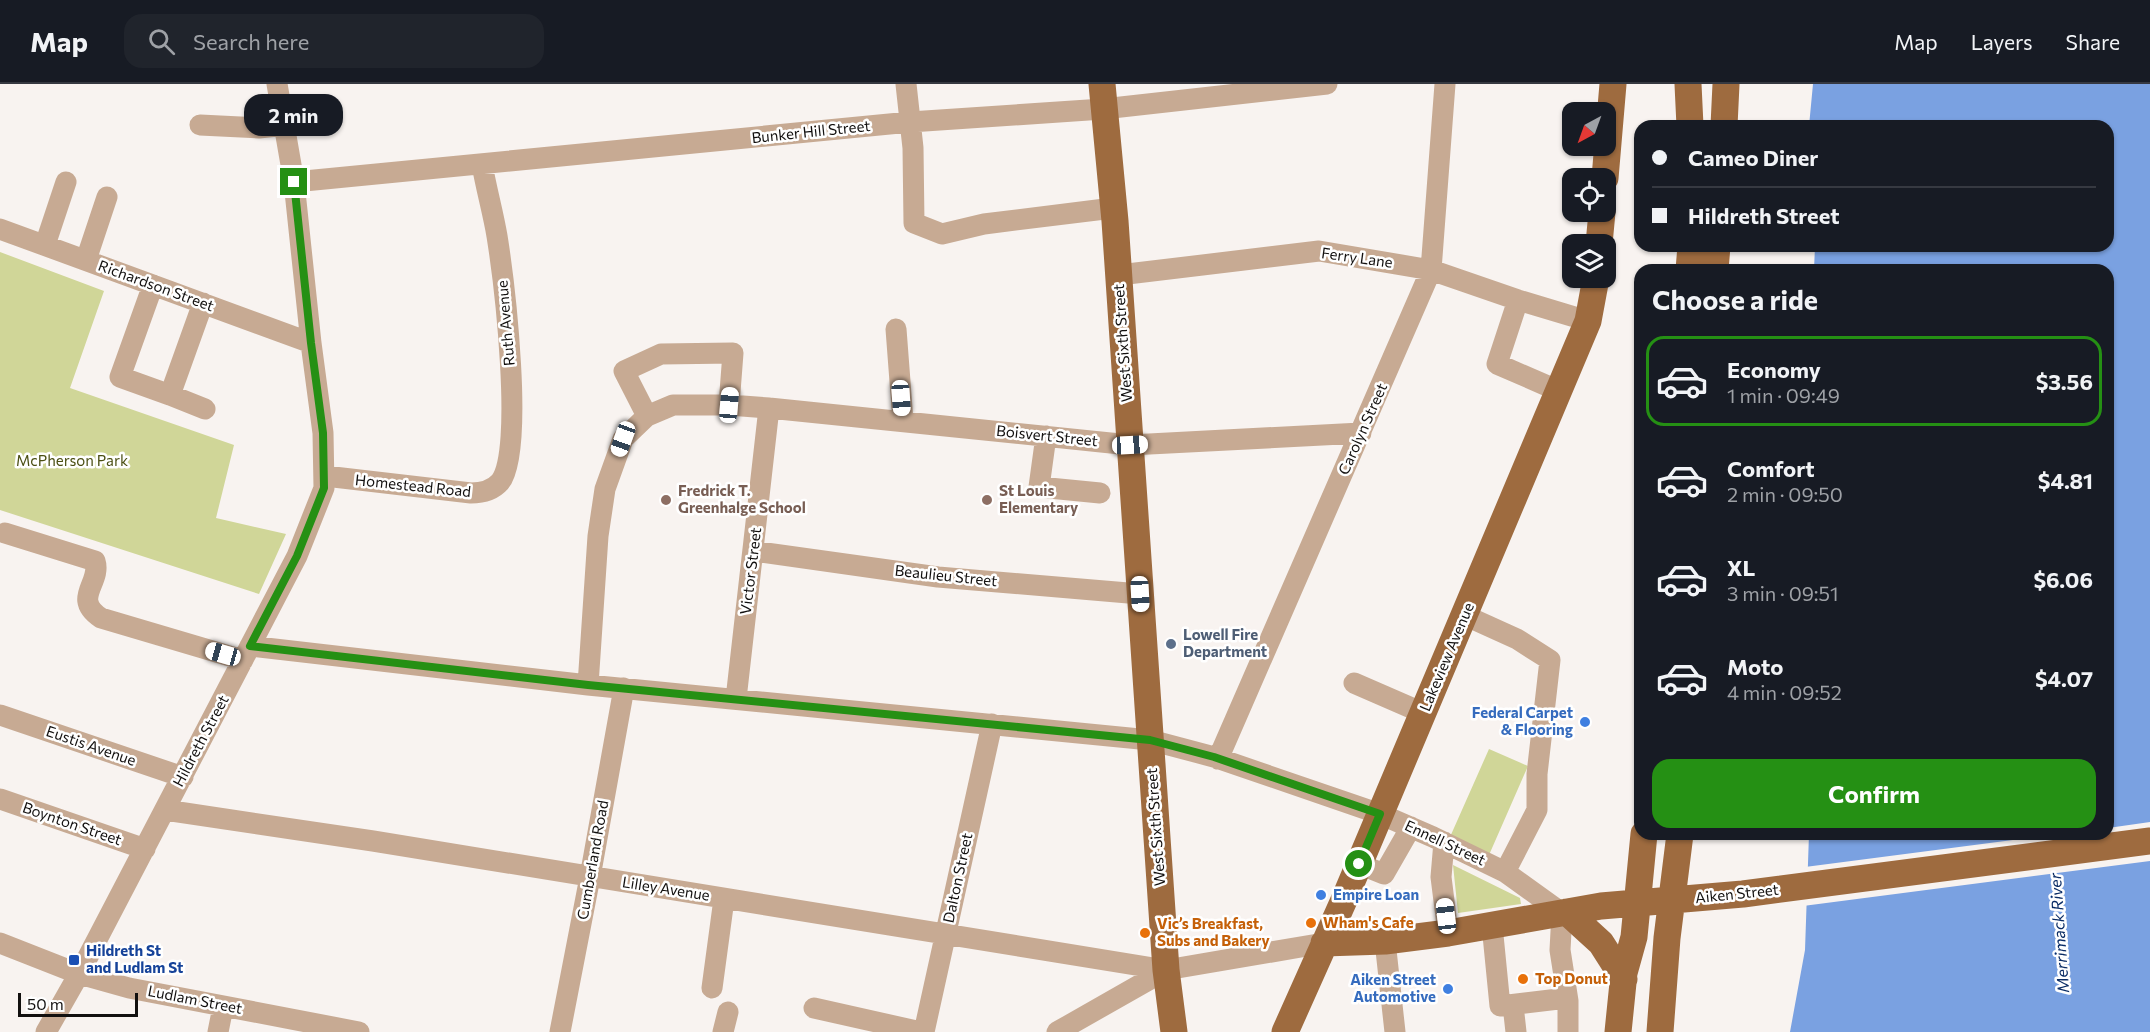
<!DOCTYPE html>
<meta charset="utf-8">
<style>
body{margin:0;font-family:Commissioner,sans-serif;background:#20242c;color:#f1f3f6;height:100vh;display:flex;flex-direction:column;font-size:22px;white-space:nowrap}
*{box-sizing:border-box;margin:0}
p{font-size:20px;color:#9ea1a6}
.icon{flex:none;width:33px;height:33px;fill:none;stroke:currentColor;stroke-width:2;stroke-linecap:round;stroke-linejoin:round}
.map{position:relative;flex:1;overflow:hidden}
.details{position:absolute;left:1634px;top:180px;width:480px;height:576px;display:flex;flex-direction:column;background:#171b24;border-radius:18px;box-shadow:0 2px 4px #0004}
.details>*{flex:none}
.guide{position:absolute;left:1634px;top:36px;width:480px;height:132px;border-radius:18px;box-shadow:0 2px 4px #0004;display:grid;align-content:center;height:132px;padding:0 18px;background:#171b24}
.needle{width:39px;rotate:221deg}
.fabs{position:absolute;left:1562px;top:18px;display:grid;gap:12px}
.fabs a{display:grid;place-items:center;width:54px;height:54px;border-radius:12px;background:#171b24;box-shadow:0 2px 4px #0004;font-size:30px}
.scale{position:absolute;left:18px;bottom:15px;width:120px;box-sizing:border-box;padding-left:6px;border:3px solid #12100f;border-top:0;font-size:16px;line-height:21px;white-space:nowrap;color:#12100f;-webkit-text-stroke:4px #fff;paint-order:stroke}
.end{position:absolute;width:27px;height:27px;margin:-14px;border:8px solid #259014;background:#fff;box-shadow:0 0 0 3px #fff}
.from{border-radius:50%}
.bubble{position:absolute;height:42px;border-radius:18px;background:#171b24;box-shadow:0 2px 4px #0004;font-size:20px;font-weight:700;line-height:42px;text-align:center}
.car{position:absolute;width:18px;height:36px;margin:-18px -9px;border-radius:8px;box-shadow:0 0 4px 2px #0007;background:linear-gradient(#fff 24%,#345 0 40%,#fff 0 76%,#345 0 86%,#fff 0)}
.guide b{display:flex;align-items:center;gap:21px;height:57px;font-size:22px}
.guide b+b{border-top:2px solid #363941}
.guide i{width:15px;height:15px;background:#f1f3f6}
ul{padding:0;list-style:none}
li{display:flex;align-items:center;gap:18px;height:90px;margin:0 12px 9px;padding:0 6px;border:3px solid transparent;border-radius:18px}
li div{flex:1}
li b{display:block;font-size:22px}
li em{font-style:normal;font-weight:700}
li.on{border-color:#259014}
li>.icon{width:54px;height:54px;stroke-width:1.5}
h2{padding:0 18px;font-size:27px;line-height:72px}
.cta{display:flex;gap:12px;margin-top:auto;padding:12px 18px}
.cta a{flex:1;height:69px;border-radius:18px;background:#259014;color:#fff;font-size:24px;font-weight:700;line-height:69px;text-align:center}
header{display:flex;align-items:center;gap:36px;box-sizing:border-box;height:84px;padding:0 30px;background:#171b24;border-bottom:2px solid #363941}
header strong{font-size:28px}
nav{display:flex;gap:33px;margin-inline-start:auto;font-size:21px}
.search{width:420px;height:54px;background:#20242c;display:flex;align-items:center;gap:15px;box-sizing:border-box;padding:0 21px;border-radius:18px;color:#9ea1a6;font-size:22px}
.map>svg:first-child{display:block}
.green{fill:#d0d698}
.water{fill:#7aa1e1}
.pier{fill:#f8f3f0}
.lines{fill:none;stroke-linecap:round;stroke-linejoin:round}
.minor{stroke:#c7aa93;stroke-width:21}
.major{stroke:#9e6b3f;stroke-width:27}
.route{stroke:#259014;stroke-width:8}
.education-dot{fill:#8d6e63;stroke:#fff;stroke-width:2}
.service-dot{fill:#5c6f8a;stroke:#fff;stroke-width:2}
.shop-dot{fill:#3f7fe0;stroke:#fff;stroke-width:2}
.food-dot{fill:#e8710a;stroke:#fff;stroke-width:2}
.transit-dot{fill:#1a4fb4;stroke:#fff;stroke-width:2}
.labels{text-anchor:middle;stroke-width:5;stroke-linejoin:round;paint-order:stroke}
.street-label{font-size:15px;fill:#12100f;stroke:#fff}
.park-label{font-size:15px;fill:#4b4f13;stroke:#fff}
.education-label{font-size:15px;font-weight:bold;fill:#785e54;stroke:#fff;text-anchor:start}
.service-label{font-size:15px;font-weight:bold;fill:#4e5e75;stroke:#fff;text-anchor:start}
.shop-label{font-size:15px;font-weight:bold;fill:#366cbe;stroke:#fff;text-anchor:end}
.food-label{font-size:15px;font-weight:bold;fill:#c56008;stroke:#fff;text-anchor:start}
.transit-label{font-size:15px;font-weight:bold;fill:#164399;stroke:#fff;text-anchor:start}
.water-label{font-size:16px;font-style:italic;fill:#0a2c65;stroke:#fff}
</style>
<header>
<strong>Map</strong>
<div class="search"><svg class="icon" aria-label="search" viewBox="0 0 24 24"><circle cx="10" cy="10" r="6"/><path d="M15 15l6 6"/></svg>Search here</div>
<nav><a>Map</a><a>Layers</a><a>Share</a></nav>
</header>
<div class="map">
<svg width="2150" height="948" viewBox="0 0 2150 948">
<rect width="100%" height="100%" fill="#f8f3f0"/>
<path class="green" d="M0 168 104 207 70 304 234 361 216 434 286 450 259 510 0 426Z
M1489 665 1528 682 1489 771 1450 753Z
M1453 781 1520 814 1521 820 1458 829Z"/>
<path class="water" d="M1813 0H2150V948H1790L1805 866 1809 750H2108V186H1814L1815 162H2108V42H1809Z"/>
<path class="pier" d="M2150 738V777L1803 822 1805 783 2059 750H2108V744Z"/>
<g class="lines">
<path class="minor" d="M906 0 913 64 914 139 942 150 984 140 1113 124
M200 41 259 44 286 41
M294 98 910 38 1103 25 1327 0
M0 145 311 259
M45 161 66 98
M86 176 107 113
M1119 191 1319 167 1431 186 1518 216 1588 237
M153 201 120 293 170 311 203 219
M1518 216 1497 280 1559 307
M896 245 903 337
M170 311 205 325
M647 332 624 287 661 270 733 269 729 321
M1046 352 1039 403 1100 409
M325 392 471 409C481 409 492 407 500 398 525 367 504 196 497 152 493 128 486 104 482 80
M5 449 95 477C102 499 71 514 101 534L243 576
M753 467 938 493 1140 510
M1464 531 1517 555 1550 576 1537 690V726L1505 788
M250 562 588 601 1150 656 1214 673 1380 730 1433 753 1505 788 1562 829 1560 866 1568 917V948
M1354 599 1423 629
M588 601 598 452 605 405 623 355 647 332 673 321H729L769 324 1130 361 1361 349
M736 615 769 324
M0 631 183 693
M1218 675 1431 186 1445 0
M0 715 145 765
M165 726 373 757 1166 886
M1444 758 1441 793 1448 849
M1359 780 1384 790 1411 743
M1492 841 1500 922 1567 914
M1385 857 1395 948
M0 859 79 890 129 904 359 948
M712 904 724 815
M1513 921 1516 948
M814 924 921 948
M46 948 79 890 297 472 324 404 323 349 311 259 294 98 277 0
M218 948 223 923
M560 948 590 793 624 604
M723 948 728 928
M924 948 992 640
M1057 948 1166 886 1324 859"/>
<path class="major" d="M1102 0 1115 137 1166 886 1174 948
M1688 0 1690 42
M1724 42 1726 0
M1605 94 1613 0
M1599 160 1602 128
M1689 186 1691 162
M1715 186 1717 162
M1567 828 1601 859 1624 895
M1324 859 1385 857 1448 849 1601 822 1743 810 2150 757
M1285 948 1344 816 1588 237 1596 194
M1618 948 1624 889 1634 853 1644 750
M1660 948 1667 854 1680 750"/>
</g>
<g class="lines">
<path class="route" d="M294 98 311 259 323 349 324 404 297 472 250 562 588 601 1150 656 1214 673 1380 730 1359 780"/>
</g>
<g class="education-dot">
<circle cx="666" cy="416" r="6"/>
<circle cx="987" cy="416" r="6"/>
</g>
<circle class="service-dot" cx="1171" cy="560" r="6"/>
<g class="shop-dot">
<circle cx="1585" cy="638" r="6"/>
<circle cx="1321" cy="811" r="6"/>
<circle cx="1448" cy="905" r="6"/>
</g>
<g class="food-dot">
<circle cx="1311" cy="839" r="6"/>
<circle cx="1145" cy="849" r="6"/>
<circle cx="1523" cy="895" r="6"/>
</g>
<rect class="transit-dot" x="68" y="870" width="12" height="12" rx="3"/>
<g class="labels">
<g class="street-label">
<text transform="translate(811 48) rotate(-6)" y="5">Bunker Hill Street</text>
<text transform="translate(1357 174) rotate(8)" y="5">Ferry Lane</text>
<text transform="translate(156 202) rotate(20)" y="5">Richardson Street</text>
<text transform="translate(506 239) rotate(-95)" y="5">Ruth Avenue</text>
<text transform="translate(1123 259) rotate(-94)" y="5">West Sixth Street</text>
<text transform="translate(1363 345) rotate(-66)" y="5">Carolyn Street</text>
<text transform="translate(1047 352) rotate(6)" y="5">Boisvert Street</text>
<text transform="translate(413 402) rotate(6)" y="5">Homestead Road</text>
<text transform="translate(751 487) rotate(-83)" y="5">Victor Street</text>
<text transform="translate(946 492) rotate(6)" y="5">Beaulieu Street</text>
<text transform="translate(1447 573) rotate(-67)" y="5">Lakeview Avenue</text>
<text transform="translate(201 657) rotate(-62)" y="5">Hildreth Street</text>
<text transform="translate(91 662) rotate(19)" y="5">Eustis Avenue</text>
<text transform="translate(72 740) rotate(19)" y="5">Boynton Street</text>
<text transform="translate(1156 743) rotate(-94)" y="5">West Sixth Street</text>
<text transform="translate(1445 759) rotate(25)" y="5">Ennell Street</text>
<text transform="translate(593 776) rotate(-80)" y="5">Cumberland Road</text>
<text transform="translate(958 794) rotate(-78)" y="5">Dalton Street</text>
<text transform="translate(666 805) rotate(9)" y="5">Lilley Avenue</text>
<text transform="translate(1737 810) rotate(-6)" y="5">Aiken Street</text>
<text transform="translate(195 916) rotate(11)" y="5">Ludlam Street</text>
</g>
<g class="park-label">
<text x="72" y="382">McPherson Park</text>
</g>
<g class="education-label">
<text x="678" y="412">Fredrick T.<tspan x="678" dy="17">Greenhalge School</tspan></text>
<text x="999" y="412">St Louis<tspan x="999" dy="17">Elementary</tspan></text>
</g>
<g class="service-label">
<text x="1183" y="556">Lowell Fire<tspan x="1183" dy="17">Department</tspan></text>
</g>
<g class="shop-label">
<text x="1573" y="634">Federal Carpet<tspan x="1573" dy="17">&amp; Flooring</tspan></text>
<text x="1333" y="816" text-anchor="start">Empire Loan</text>
<text x="1436" y="901">Aiken Street<tspan x="1436" dy="17">Automotive</tspan></text>
</g>
<g class="food-label">
<text x="1323" y="844">Wham's Cafe</text>
<text x="1157" y="845">Vic’s Breakfast,<tspan x="1157" dy="17">Subs and Bakery</tspan></text>
<text x="1535" y="900">Top Donut</text>
</g>
<g class="transit-label">
<text x="86" y="872">Hildreth St<tspan x="86" dy="17">and Ludlam St</tspan></text>
</g>
<g class="water-label">
<text transform="translate(2059 849) rotate(-94)" y="6">Merrimack River</text>
</g>
</g>
</svg>
<div class="fabs">
<a><svg class="needle" viewBox="-14 -14 28 28"><path d="M0-13l5 13h-10z" fill="#e53935"/><path d="M0 13l5-13h-10z" fill="#9ea1a6"/></svg></a>
<a><svg class="icon" aria-label="locate" viewBox="0 0 24 24"><circle cx="12" cy="12" r="6"/><path d="M12 2v4M12 18v4M2 12h4M18 12h4"/></svg></a>
<a><svg class="icon" aria-label="layers" viewBox="0 0 24 24"><path d="M12 4l9 5-9 5-9-5zM3 14l9 5 9-5"/></svg></a>
</div>
<div class="scale">50 m</div>
<i class="end from" style="left:1359px;top:780px"></i>
<i class="end" style="left:294px;top:98px"></i>
<div class="bubble" style="left:244px;top:10px;width:99px">2 min</div>
<i class="car" style="left:901px;top:314px;rotate:176deg"></i>
<i class="car" style="left:729px;top:321px;rotate:5deg"></i>
<i class="car" style="left:623px;top:355px;rotate:200deg"></i>
<i class="car" style="left:1130px;top:361px;rotate:87deg"></i>
<i class="car" style="left:1140px;top:510px;rotate:177deg"></i>
<i class="car" style="left:223px;top:570px;rotate:286deg"></i>
<i class="car" style="left:1446px;top:832px;rotate:353deg"></i>
<div class="guide">
<b><i class="from"></i>Cameo Diner</b>
<b><i></i>Hildreth Street</b>
</div>
<section class="details">
<h2>Choose a ride</h2>
<ul>
<li class="on"><svg class="icon" aria-label="car" viewBox="0 0 24 24"><path d="M5 17H2v-5l4-1 3-4h7l3 4 3 1v5h-3M9 17h6M6 11h13"/><circle cx="7" cy="17" r="2"/><circle cx="17" cy="17" r="2"/></svg><div><b>Economy</b><p>1 min · 09:49</p></div><em>$3.56</em></li>
<li><svg class="icon" aria-label="car" viewBox="0 0 24 24"><path d="M5 17H2v-5l4-1 3-4h7l3 4 3 1v5h-3M9 17h6M6 11h13"/><circle cx="7" cy="17" r="2"/><circle cx="17" cy="17" r="2"/></svg><div><b>Comfort</b><p>2 min · 09:50</p></div><em>$4.81</em></li>
<li><svg class="icon" aria-label="car" viewBox="0 0 24 24"><path d="M5 17H2v-5l4-1 3-4h7l3 4 3 1v5h-3M9 17h6M6 11h13"/><circle cx="7" cy="17" r="2"/><circle cx="17" cy="17" r="2"/></svg><div><b>XL</b><p>3 min · 09:51</p></div><em>$6.06</em></li>
<li><svg class="icon" aria-label="car" viewBox="0 0 24 24"><path d="M5 17H2v-5l4-1 3-4h7l3 4 3 1v5h-3M9 17h6M6 11h13"/><circle cx="7" cy="17" r="2"/><circle cx="17" cy="17" r="2"/></svg><div><b>Moto</b><p>4 min · 09:52</p></div><em>$4.07</em></li>
</ul>
<div class="cta"><a>Confirm</a></div>
</section>
</div>
